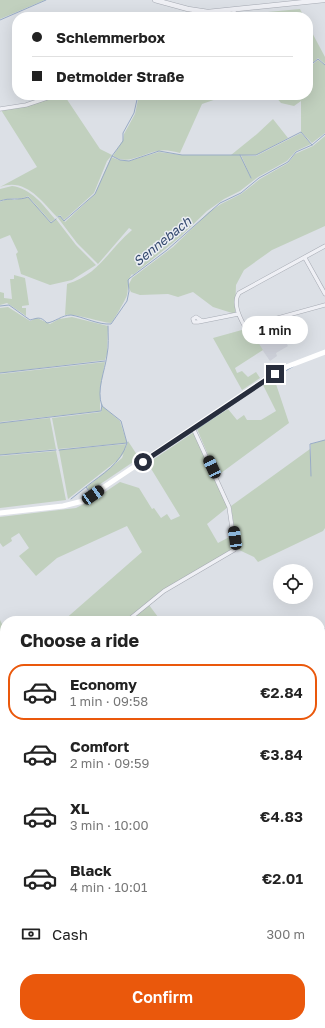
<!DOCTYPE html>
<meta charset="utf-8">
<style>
body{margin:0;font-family:"Golos Text",sans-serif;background:#f6f6f6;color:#222;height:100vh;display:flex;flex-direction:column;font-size:15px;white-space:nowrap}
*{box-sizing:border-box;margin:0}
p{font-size:13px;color:#767676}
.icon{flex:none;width:22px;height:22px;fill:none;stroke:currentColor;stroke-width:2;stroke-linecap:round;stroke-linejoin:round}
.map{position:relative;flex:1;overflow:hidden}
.sheet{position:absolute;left:0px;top:616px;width:325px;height:412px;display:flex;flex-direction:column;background:#fff;border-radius:16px 16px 0 0;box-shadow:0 4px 16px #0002}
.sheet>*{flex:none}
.hud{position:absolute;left:12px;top:12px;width:301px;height:88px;border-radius:16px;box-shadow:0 4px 16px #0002;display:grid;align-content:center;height:88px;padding:0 20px;background:#fff}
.controls{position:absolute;left:273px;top:564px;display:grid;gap:8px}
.controls a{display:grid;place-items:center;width:40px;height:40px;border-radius:50%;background:#fff;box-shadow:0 4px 16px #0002;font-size:20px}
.end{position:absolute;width:18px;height:18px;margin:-9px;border:5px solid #272d3c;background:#fff;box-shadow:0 0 0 2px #fff}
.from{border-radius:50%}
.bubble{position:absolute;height:28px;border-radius:14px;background:#fff;box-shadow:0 4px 16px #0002;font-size:13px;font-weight:600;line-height:28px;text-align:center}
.car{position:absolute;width:12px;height:24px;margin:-12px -6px;border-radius:5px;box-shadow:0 0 3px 1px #0007;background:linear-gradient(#222 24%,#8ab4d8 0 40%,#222 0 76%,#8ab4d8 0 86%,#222 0)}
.hud b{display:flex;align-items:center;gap:14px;height:38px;font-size:15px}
.hud b+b{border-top:1px solid #e0e0e0}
.hud i{width:10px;height:10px;background:#222}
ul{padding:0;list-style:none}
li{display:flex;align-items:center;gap:12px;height:56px;margin:0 8px 6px;padding:0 12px;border:2px solid transparent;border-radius:16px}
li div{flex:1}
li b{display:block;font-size:15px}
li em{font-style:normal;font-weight:600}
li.current{border-color:#ea580c}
li>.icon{width:36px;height:36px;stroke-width:1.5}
h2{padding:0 20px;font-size:18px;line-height:48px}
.pay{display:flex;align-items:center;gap:10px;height:44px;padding:0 20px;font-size:15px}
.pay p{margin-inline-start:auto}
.cta{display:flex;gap:8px;margin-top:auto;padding:8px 20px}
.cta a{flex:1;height:46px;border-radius:16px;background:#ea580c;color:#fff;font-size:16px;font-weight:600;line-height:46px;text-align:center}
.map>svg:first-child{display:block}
.built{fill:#cfd2db}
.green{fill:#c1d0be}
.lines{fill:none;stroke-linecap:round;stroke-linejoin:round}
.stream{stroke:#98abc5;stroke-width:1}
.minor-casing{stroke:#a6aab3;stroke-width:4.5}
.tertiary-casing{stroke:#a6aab3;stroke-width:5.5}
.minor{stroke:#eff0f5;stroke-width:3.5}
.tertiary{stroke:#eff0f5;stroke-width:4.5}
.secondary{stroke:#fff;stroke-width:5}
.route{stroke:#272d3c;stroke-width:5}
.labels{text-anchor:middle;stroke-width:3;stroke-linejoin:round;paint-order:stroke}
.water-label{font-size:13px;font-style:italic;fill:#33496e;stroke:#eceef4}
</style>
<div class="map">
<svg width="325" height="1028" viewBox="0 0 325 1028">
<rect width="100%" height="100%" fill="#dce0e6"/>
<path class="built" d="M274 321 288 346 276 353 277 356 270 361 257 342 269 338 261 325Z"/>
<path class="green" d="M0 0H45L0 19Z
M300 9 304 17H236V15Z
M308 25 325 57V64L318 58 308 67Z
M318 60 325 65V133L312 143 301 132V101L294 106 281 103 274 95H308V68Z
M59 95H64L100 149 112 155 107 161 94 193 64 220 60 215 57 217C42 201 25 177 0 187L37 167 1 110 28 106Z
M139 95H228L202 104 180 153C173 151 164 149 158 151 143 153 128 166 113 156L123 140 124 134 135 114Z
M273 119 288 138 256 155H231L257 134Z
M301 133 311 144 296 151 287 161 258 177 240 191 224 199 207 211 180 237 133 275 132 274C126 282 129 287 127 295 126 299 114 320 111 323 98 322 76 313 65 315L67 284C100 274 108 250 132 230L129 228 98 264 77 243 58 218 60 216 65 222 95 194 111 157 119 160 129 161 159 152 182 155H240L251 178 241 155 256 156Z
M325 136V226L272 250 244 270 236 285 235 313H232L213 307 193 292 178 297 168 294 140 295 131 292 128 286 132 278 173 247 209 212 221 204 241 194 260 179 288 163 295 154 313 146Z
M12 186C31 188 44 206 55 219L51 222 28 196C19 201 10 196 0 201V189Z
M28 197 51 223 56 219 76 245 96 265 72 280 50 285 21 274 16 254 18 252 10 235 0 239V202L9 198 14 200Z
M14 275 25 278 29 305 22 306V308H26V316L7 303 0 305V292L4 293V298L12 299 10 279H14Z
M8 307 30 321 37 318 50 324 59 319 72 317 108 326 107 354 105 360 0 373V308Z
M249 328 263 350 235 368 237 373 242 371 248 377 256 372 260 378 242 390 213 338Z
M105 362 100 389V411L0 422V374Z
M274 378 289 423 217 476 197 429 228 409 237 420 244 415 247 420H261L276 411 263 385Z
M102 406 120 421 127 443 58 449 52 418 101 412Z
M50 418 56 449 0 455V423Z
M194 432 228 507 207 524 218 543 233 535 232 550 165 589 125 621H63L142 552 127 526 57 558 36 576 19 556 29 548 19 533 11 538 12 541 3 547 0 543V517L76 508 96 498 120 482 139 488 152 509 154 508 161 518 167 514 171 520 180 516 150 467 154 459Z
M325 440V528L323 531 258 562 254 557 237 549 231 506 310 449 311 476V444Z
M128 441 139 458 90 491 87 487 122 458Z
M126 444 124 453 118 460 68 499 59 450Z
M56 451 66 500 0 508V456Z
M149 605 161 621H129Z
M0 620 5 630V663L0 665Z
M325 751V798L320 799V753Z
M320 868 325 875V905L322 909 325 913V939L320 934Z
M5 882V946L0 942V884Z
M325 967V1028H262L263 1023H320V970Z
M75 1023H157L154 1028H77Z
M158 1023H242L249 1028H192L190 1023 183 1028H156Z"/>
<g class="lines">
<path class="stream" d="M0 20 46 0
M308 67 318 59 325 65
M138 95 134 113 123 133V141L112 156 120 160 129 161 159 151 182 155H256L301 132 312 145
M240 155 251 178
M0 201C10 197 19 201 28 197L51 223 56 219
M58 217 60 216 64 221 95 194 112 156
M0 306 9 305 30 320C38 318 40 316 47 323 55 322 62 315 71 315 84 317 98 325 111 324L127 301 129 291 128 280 130 278 167 250 220 203 241 193 259 178 288 162 296 152 312 145 325 134
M0 373 105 361
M0 423 101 411 102 405
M197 429 263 384 294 366
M59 450 127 443 121 421 102 406C96 390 105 371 107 355 109 346 108 335 108 326
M163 451 192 432
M0 455 56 450
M311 476 310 444 325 440
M89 491 86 487C102 474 121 464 127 443
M71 499 86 487
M320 627 325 629
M0 738 5 734
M320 800 325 799
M320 840 325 838
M320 867 325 874
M320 954 325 947
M244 1023 250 1028
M261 1028 262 1023"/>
<g class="minor-casing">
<path id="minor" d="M234 17V10
M0 109 26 105 56 95
M325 246 239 293C232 303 240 318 245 327L325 305
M305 258 325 294
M202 321 196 317 193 319 194 322H198L238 314
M127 621 164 591 234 550 235 548 229 507 193 428
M320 720 325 718
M0 882 5 880
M0 971 5 966"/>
</g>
<g class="tertiary-casing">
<path id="tertiary" d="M155 0 188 9 208 12 324 0"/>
</g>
<use href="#minor" class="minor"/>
<use href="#tertiary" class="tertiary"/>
<path class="secondary" d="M0 513 63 506 83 501 264 380 286 367 325 352"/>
</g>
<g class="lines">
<path class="route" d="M143 462 275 374"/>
</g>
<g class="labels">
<g class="water-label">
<text transform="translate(162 241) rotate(-39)" y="5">Sennebach</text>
</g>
</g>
</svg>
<div class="controls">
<a><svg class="icon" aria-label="locate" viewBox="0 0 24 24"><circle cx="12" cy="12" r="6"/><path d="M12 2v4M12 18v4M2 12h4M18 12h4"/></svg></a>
</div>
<i class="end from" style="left:143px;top:462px"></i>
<i class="end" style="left:275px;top:374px"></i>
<div class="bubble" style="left:242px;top:316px;width:66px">1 min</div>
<i class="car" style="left:212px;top:467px;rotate:335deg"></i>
<i class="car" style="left:93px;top:495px;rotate:56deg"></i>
<i class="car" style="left:235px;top:538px;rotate:352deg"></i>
<div class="hud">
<b><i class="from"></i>Schlemmerbox</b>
<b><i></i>Detmolder Straße</b>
</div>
<section class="sheet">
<h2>Choose a ride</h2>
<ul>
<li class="current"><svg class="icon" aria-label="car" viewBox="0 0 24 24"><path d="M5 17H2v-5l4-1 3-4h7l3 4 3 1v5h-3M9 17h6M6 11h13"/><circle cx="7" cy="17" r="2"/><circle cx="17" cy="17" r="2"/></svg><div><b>Economy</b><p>1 min · 09:58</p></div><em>€2.84</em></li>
<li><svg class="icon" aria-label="car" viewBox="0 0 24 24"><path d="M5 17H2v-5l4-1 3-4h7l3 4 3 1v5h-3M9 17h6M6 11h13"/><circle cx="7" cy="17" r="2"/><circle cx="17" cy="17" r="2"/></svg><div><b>Comfort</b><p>2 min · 09:59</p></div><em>€3.84</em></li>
<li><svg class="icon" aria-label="car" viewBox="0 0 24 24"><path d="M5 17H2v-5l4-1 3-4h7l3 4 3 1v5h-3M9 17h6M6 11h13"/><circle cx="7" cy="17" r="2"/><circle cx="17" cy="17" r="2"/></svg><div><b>XL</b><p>3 min · 10:00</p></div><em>€4.83</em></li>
<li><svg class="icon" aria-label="car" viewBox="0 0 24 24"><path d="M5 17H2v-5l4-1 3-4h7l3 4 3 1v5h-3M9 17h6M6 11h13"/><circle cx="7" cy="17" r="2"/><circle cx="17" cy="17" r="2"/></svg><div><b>Black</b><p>4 min · 10:01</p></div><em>€2.01</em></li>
</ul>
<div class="pay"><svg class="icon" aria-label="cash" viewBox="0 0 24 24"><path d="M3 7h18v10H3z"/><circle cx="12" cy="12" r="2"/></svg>Cash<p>300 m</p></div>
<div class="cta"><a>Confirm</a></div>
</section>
</div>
